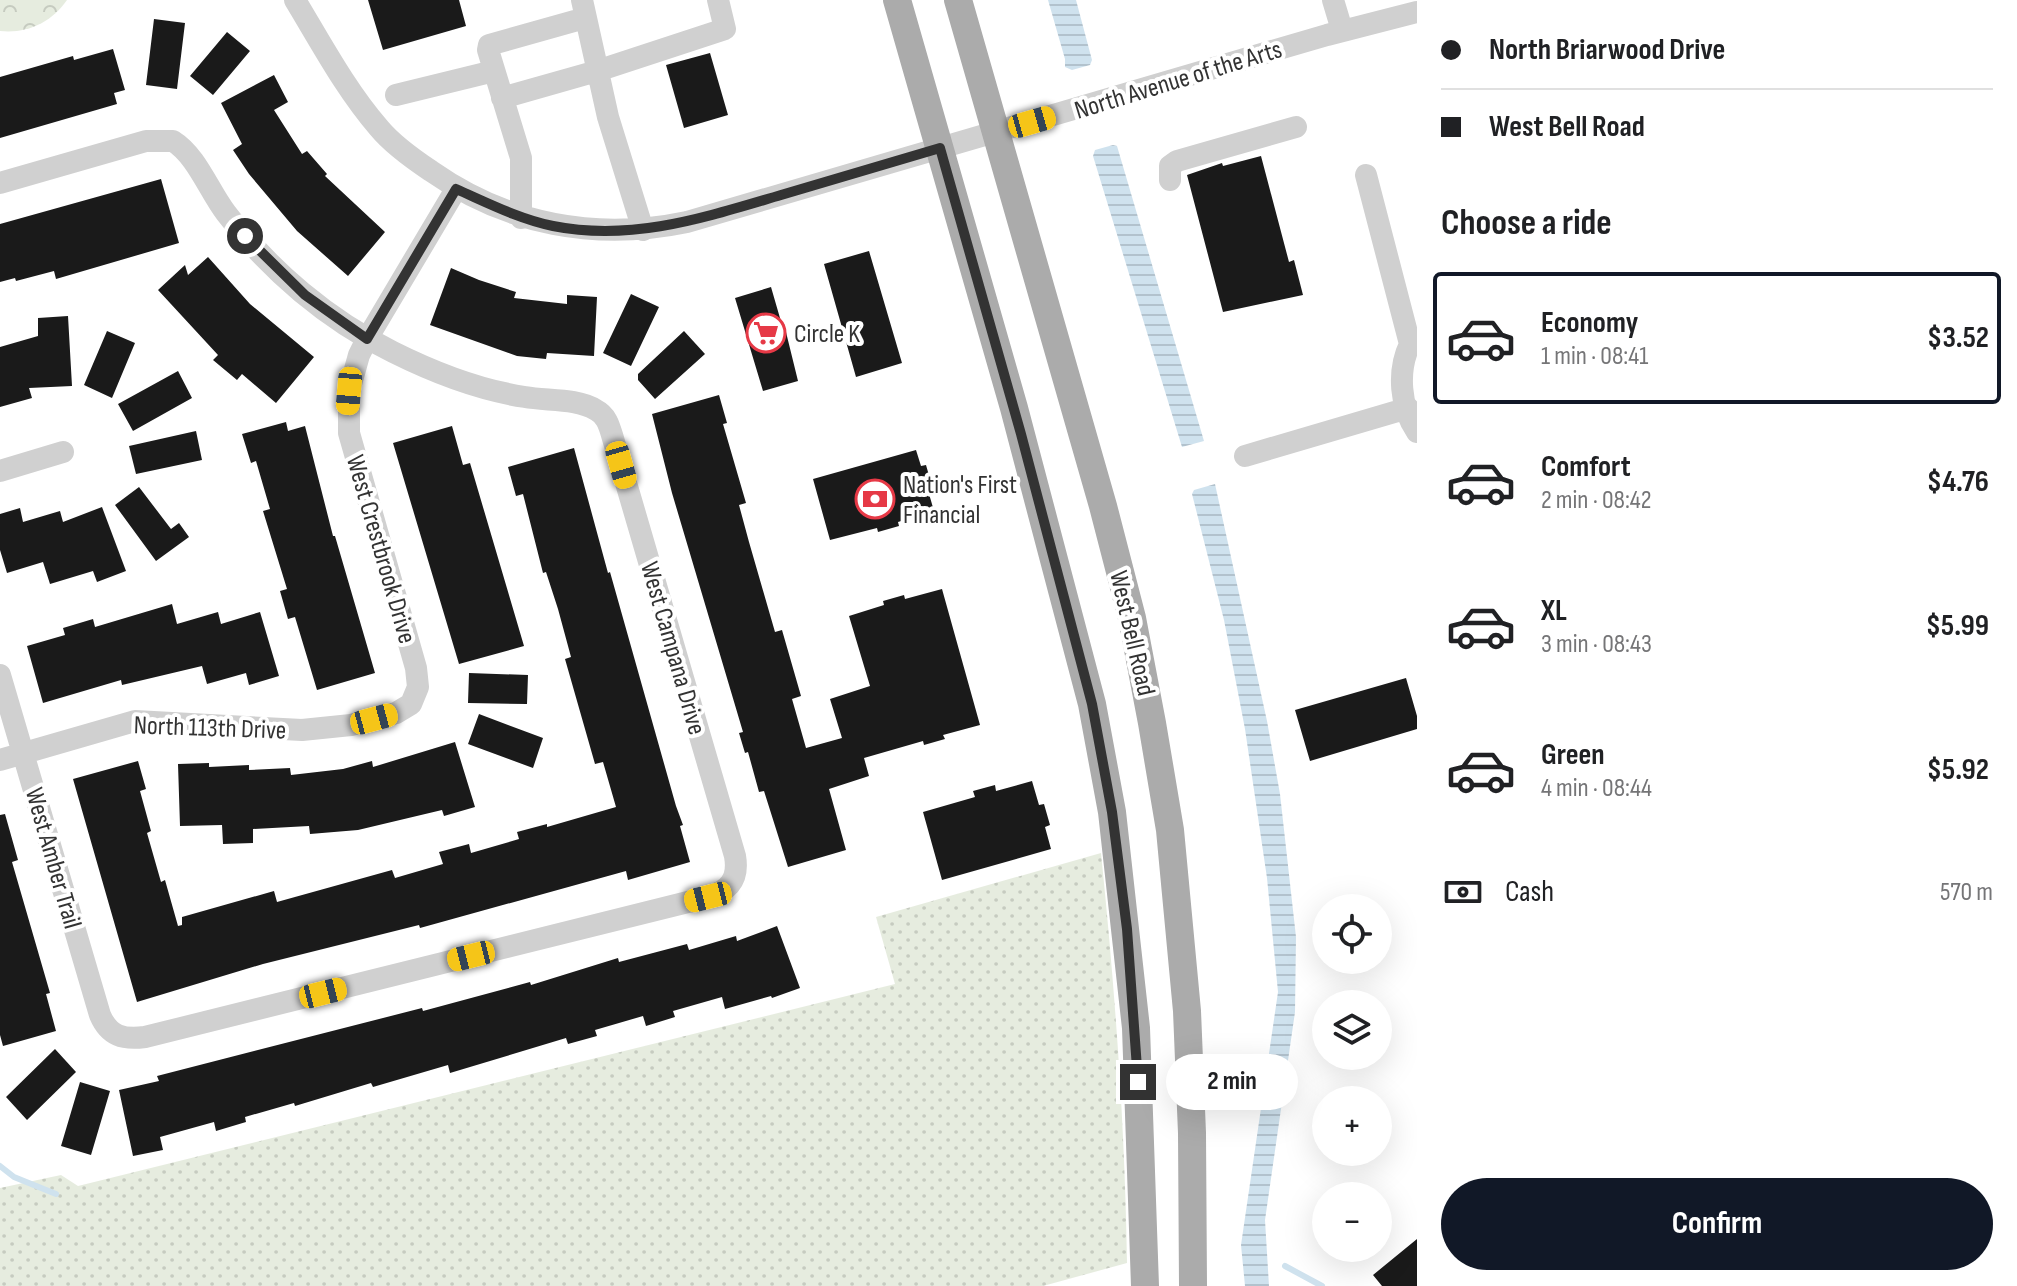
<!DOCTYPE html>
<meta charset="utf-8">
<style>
body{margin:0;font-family:"Sofia Sans Condensed",sans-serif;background:#f6f6f6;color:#202124;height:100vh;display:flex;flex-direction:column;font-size:30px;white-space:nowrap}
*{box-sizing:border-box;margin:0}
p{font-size:26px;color:#757577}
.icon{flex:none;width:44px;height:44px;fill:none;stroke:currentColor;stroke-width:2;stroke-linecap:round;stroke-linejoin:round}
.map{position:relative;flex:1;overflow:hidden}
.drawer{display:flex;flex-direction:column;background:#fff;width:600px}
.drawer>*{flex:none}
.guide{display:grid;align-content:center;height:176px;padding:0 24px;background:#fff}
.tools{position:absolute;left:1312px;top:894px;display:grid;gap:16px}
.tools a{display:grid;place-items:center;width:80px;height:80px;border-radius:50%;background:#fff;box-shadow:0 8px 32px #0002;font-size:40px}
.end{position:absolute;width:36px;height:36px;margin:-18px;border:10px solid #333;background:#fff;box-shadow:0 0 0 4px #fff}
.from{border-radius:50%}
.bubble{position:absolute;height:56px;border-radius:28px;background:#fff;box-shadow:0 8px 32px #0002;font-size:26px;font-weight:700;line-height:56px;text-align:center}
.car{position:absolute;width:24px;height:48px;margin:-24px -12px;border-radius:10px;box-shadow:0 0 6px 2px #0007;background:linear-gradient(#f5c518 24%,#345 0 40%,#f5c518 0 76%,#345 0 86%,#f5c518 0)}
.guide b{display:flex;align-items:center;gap:28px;height:76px;font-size:30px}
.guide b+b{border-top:2px solid #e0e0e0}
.guide i{width:20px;height:20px;background:#202124}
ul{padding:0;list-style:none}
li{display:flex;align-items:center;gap:24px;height:132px;margin:0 16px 12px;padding:0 8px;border:4px solid transparent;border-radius:8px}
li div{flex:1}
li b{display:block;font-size:30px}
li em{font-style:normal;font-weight:700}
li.on{border-color:#111827}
li>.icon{width:72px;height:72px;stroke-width:1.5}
h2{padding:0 24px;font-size:36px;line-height:96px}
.pay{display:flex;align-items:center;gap:20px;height:88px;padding:0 24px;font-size:30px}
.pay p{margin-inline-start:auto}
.button{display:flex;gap:16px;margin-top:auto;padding:16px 24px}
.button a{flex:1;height:92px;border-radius:48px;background:#111827;color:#fff;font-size:32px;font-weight:700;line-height:92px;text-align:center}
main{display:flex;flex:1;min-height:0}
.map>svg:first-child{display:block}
.grass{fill:url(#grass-dots)}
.park{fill:url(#park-crowns)}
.water{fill:url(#water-rules)}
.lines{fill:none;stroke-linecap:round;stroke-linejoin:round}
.stream{stroke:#cfe2ee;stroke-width:6}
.building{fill:#1a1a1a}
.minor{stroke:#d0d0d0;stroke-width:22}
.major{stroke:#ababab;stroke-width:28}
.route{stroke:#333;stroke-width:10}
.labels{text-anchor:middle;stroke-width:8;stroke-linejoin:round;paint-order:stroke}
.street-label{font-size:26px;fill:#333;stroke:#fff}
.poi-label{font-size:26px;fill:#333;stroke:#fff;text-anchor:start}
</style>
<main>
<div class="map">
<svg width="1417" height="1286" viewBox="0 0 1417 1286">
<defs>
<pattern id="grass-dots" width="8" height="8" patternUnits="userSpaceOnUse" patternTransform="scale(2)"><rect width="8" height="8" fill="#e6ecdf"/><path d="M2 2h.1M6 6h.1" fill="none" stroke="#c6cbc0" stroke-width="1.8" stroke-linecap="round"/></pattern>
<pattern id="park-crowns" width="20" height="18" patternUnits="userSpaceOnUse" patternTransform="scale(2)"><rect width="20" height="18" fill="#e6ecdf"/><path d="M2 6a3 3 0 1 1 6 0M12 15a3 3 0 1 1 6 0" fill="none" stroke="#c6cbc0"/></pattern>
<pattern id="water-rules" width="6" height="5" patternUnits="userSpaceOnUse" patternTransform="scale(2)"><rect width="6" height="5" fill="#cfe2ee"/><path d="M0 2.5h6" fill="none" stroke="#b2c2cd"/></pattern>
</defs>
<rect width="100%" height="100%" fill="#fff"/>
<path class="grass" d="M1101 853C1115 990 1125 1126 1127 1263L1043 1286H0V1188L61 1175 78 1186 895 984 876 917Z"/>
<path class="park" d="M0 0H67C52 22 27 34 0 31Z"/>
<path class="water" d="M1048 0H1076L1092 60 1090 65 1072 70 1065 67V59Z
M1113 145 1117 146 1204 441 1182 447 1093 156 1095 150Z
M1215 484 1267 721 1280 794 1296 937 1295 1012 1265 1220 1269 1286H1245L1241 1245 1278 992 1267 878 1245 729 1224 620 1192 494 1194 490Z"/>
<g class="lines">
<path class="stream" d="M0 1166 14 1177 56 1194
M1285 1266 1322 1286"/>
</g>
<path class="building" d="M368 0H459L466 26 383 50Z
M154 19 185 23 177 89 146 85Z
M227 32 250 51 213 95 190 76Z
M113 49 125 90 114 93 117 104 0 138V77L73 56 74 60Z
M710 53 728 115 684 128 666 65Z
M274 75 288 102 274 110 302 154 307 151 327 174 325 176 385 232 348 276 297 231 249 174 233 150 242 144 221 103Z
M1261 156 1289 262 1294 260 1303 295 1223 312 1187 175 1222 163 1223 166Z
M161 179 179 243 56 279 54 271 16 281 15 278 0 282V224Z
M869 251 902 363 856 377 824 264Z
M208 257 250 304 314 357 276 403 242 374 237 380 213 360 218 355 158 290 185 265 188 275Z
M451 268 479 280 516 292 514 298 567 304V295L597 297 594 356 547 353 546 359 517 356 430 325Z
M771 287 782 325 784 324 798 381 763 391 735 298Z
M631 294 659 307 631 366 603 353Z
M68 316 72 386 29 388 32 398 0 407V347L38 336V318Z
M107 331 135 343 112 398 84 385Z
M684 331 705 354 655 399 638 380V374Z
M178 371 192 398 133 431 118 404Z
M719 395 727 423 723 424 746 503 739 505 749 542 775 632 782 630 801 696 792 699 806 748 842 738 830 699 870 686 849 616 884 605 883 601 904 595 905 599 942 589 980 725 943 735 945 739 924 745 923 741 864 758 869 776 829 789 846 850 788 867 764 791 759 792 748 752 745 753 739 733 743 732 672 493 652 414Z
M286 422 288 431 305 426 333 536H335L375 673 317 690 295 617 288 619 280 591 287 589 263 511 270 509 256 461 251 463 242 434Z
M452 426 463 465 470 463 524 646 459 664 393 443Z
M196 431 202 460 136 474 129 446Z
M574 448 608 573 610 572 676 806 683 825 680 826 690 862 628 880 626 871 420 928 419 925 263 964 137 1002 73 779 138 761 146 789 140 791 151 831 147 833 161 882 165 880 178 926 182 925V917L274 891 277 902 392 870 395 878 443 864 439 852 469 844 471 853 519 839 517 832 547 824V827L616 807 603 762 595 764 565 659 571 657 558 609 546 572 543 573 523 494 516 496 508 467Z
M916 450 921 466 926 465 932 486 927 487 934 511 898 522 899 526 878 532 877 528 830 540 813 479Z
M139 487 171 529 179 523 189 537 156 561 115 505Z
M102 507 126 571 97 582 93 571 50 584 43 562 7 573 0 550V514L20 508 23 522 60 511 63 522Z
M172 604 177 624 218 612 221 624 260 612 279 676 249 685 246 673 207 684 202 666 122 685 121 680 43 703 27 646 65 635 63 628 93 619 95 627Z
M469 673 528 675 527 704 468 703Z
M1406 678 1417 716V729L1310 761 1295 710Z
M479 714 543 738 533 768 468 744Z
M455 742 475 807 444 816 442 810 358 830 310 834 309 826 253 829V843L223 844 222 825 180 826 178 764 209 763V767L249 765V770L290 768 291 775 343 769 372 761 373 767Z
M1032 781 1039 805 1044 804 1050 825 1045 827 1051 849 942 880 923 812 975 797 973 791 995 785 996 791Z
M5 814 18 860 12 862 50 993 46 994 56 1031 3 1046 0 1035V815Z
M777 926 800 988 772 998 771 996 725 1009 722 997 673 1011 675 1017 646 1026 643 1016 595 1030 597 1036 568 1044 566 1038 450 1073 448 1065 373 1087 371 1083 295 1106 294 1103 245 1117 246 1122 216 1131 214 1122 160 1137 163 1150 133 1156 119 1090 159 1081 157 1076 422 1008 423 1011 530 982 531 985 618 958 619 962 687 944 689 950 736 936 737 941Z
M55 1049 76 1072 27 1120 6 1097Z
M80 1082 110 1091 91 1155 61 1146Z
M1417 1239V1286H1382L1373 1275Z"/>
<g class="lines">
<path class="minor" d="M295 0C321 43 346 90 379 128 393 145 413 159 431 171 508 225 596 241 687 222L1327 35 1417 12
M582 0 608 117 643 230
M1333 0 1342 30
M396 95 494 71
M502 98 597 71 725 29 718 0
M1366 175 1410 344C1397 371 1400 407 1417 432
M1170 180V166L1177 161 1296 127
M0 183 146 141H173C197 156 209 191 226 213 270 271 328 320 393 352 435 373 479 390 525 397 547 401 577 398 596 410 606 415 609 425 612 435L735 856C739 879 729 891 708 897L145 1037C123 1040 109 1036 100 1015L0 675
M521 218V158L488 50 489 45 585 18
M1245 456 1408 408
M0 471 63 452
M0 760 135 721 302 730 351 725 396 713 411 704 418 687 416 668 349 433V391L359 355 367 339 456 189"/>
<path class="major" d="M897 0 1014 408 1092 704 1112 812 1136 1028 1145 1286
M958 0 1103 506 1132 618 1152 723 1170 830 1187 1011 1192 1133 1193 1286"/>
</g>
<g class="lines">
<path class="route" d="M245 236 305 295 367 339 456 189C488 203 519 219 553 226 633 242 706 217 781 195 834 179 887 164 940 148L1021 434 1092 704 1112 812 1127 929 1138 1082"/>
</g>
<defs>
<g id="supermarket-ring" transform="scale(2)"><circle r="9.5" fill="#fff" stroke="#e63946" stroke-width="1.5"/><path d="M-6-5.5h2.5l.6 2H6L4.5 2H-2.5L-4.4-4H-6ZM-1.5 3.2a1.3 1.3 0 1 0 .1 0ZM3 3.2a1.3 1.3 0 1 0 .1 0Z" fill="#e63946"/></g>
<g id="bank-ring" transform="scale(2)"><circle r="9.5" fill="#fff" stroke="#e63946" stroke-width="1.5"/><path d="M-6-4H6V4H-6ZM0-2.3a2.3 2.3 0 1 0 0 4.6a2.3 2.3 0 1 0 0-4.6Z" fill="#e63946"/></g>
</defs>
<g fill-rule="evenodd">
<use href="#supermarket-ring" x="766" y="333"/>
<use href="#bank-ring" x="875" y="499"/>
</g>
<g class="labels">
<g class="street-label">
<text transform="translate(1178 79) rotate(-17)" y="9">North Avenue of the Arts</text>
<text transform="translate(382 549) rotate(74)" y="9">West Crestbrook Drive</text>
<text transform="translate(1133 633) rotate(77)" y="9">West Bell Road</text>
<text transform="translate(674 648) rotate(74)" y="9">West Campana Drive</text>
<text transform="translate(210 727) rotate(2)" y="9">North 113th Drive</text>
<text transform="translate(54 858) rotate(74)" y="9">West Amber Trail</text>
</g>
<g class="poi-label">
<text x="794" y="342">Circle K</text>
<text x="903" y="493">Nation's First<tspan x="903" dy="30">Financial</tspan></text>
</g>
</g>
</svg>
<div class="tools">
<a><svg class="icon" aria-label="locate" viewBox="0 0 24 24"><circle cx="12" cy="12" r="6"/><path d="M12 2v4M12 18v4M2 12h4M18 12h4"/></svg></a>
<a><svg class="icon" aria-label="layers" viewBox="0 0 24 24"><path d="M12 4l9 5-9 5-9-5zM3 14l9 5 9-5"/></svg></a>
<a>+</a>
<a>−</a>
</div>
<i class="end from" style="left:245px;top:236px"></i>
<i class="end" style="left:1138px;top:1082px"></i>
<div class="bubble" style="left:1166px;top:1054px;width:132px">2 min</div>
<i class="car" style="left:1032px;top:122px;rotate:74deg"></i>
<i class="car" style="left:349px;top:391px;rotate:185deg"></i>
<i class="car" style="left:621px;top:465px;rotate:164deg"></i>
<i class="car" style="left:374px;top:719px;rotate:75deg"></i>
<i class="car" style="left:708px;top:897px;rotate:256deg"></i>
<i class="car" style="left:471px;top:956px;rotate:256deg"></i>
<i class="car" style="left:323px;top:993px;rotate:76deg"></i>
</div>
<section class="drawer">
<div class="guide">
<b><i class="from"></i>North Briarwood Drive</b>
<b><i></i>West Bell Road</b>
</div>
<h2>Choose a ride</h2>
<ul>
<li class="on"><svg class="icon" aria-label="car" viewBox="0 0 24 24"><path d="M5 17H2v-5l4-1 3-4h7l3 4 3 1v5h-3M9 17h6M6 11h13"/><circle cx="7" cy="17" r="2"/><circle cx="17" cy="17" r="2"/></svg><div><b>Economy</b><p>1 min · 08:41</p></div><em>$3.52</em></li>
<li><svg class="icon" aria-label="car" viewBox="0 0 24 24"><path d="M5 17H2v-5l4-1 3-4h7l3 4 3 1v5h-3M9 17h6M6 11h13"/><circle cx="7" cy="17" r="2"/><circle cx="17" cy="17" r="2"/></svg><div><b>Comfort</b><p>2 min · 08:42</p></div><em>$4.76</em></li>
<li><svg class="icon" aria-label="car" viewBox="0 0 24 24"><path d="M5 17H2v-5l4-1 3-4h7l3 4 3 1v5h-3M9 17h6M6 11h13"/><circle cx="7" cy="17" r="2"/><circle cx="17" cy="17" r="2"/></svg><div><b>XL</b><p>3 min · 08:43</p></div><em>$5.99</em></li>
<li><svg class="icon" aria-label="car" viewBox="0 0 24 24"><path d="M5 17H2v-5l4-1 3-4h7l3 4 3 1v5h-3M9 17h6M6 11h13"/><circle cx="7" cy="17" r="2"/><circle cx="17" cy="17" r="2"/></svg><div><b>Green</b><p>4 min · 08:44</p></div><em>$5.92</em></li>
</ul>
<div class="pay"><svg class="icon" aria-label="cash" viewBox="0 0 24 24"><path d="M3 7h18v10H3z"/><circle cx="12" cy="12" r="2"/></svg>Cash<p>570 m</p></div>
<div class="button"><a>Confirm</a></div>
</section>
</main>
